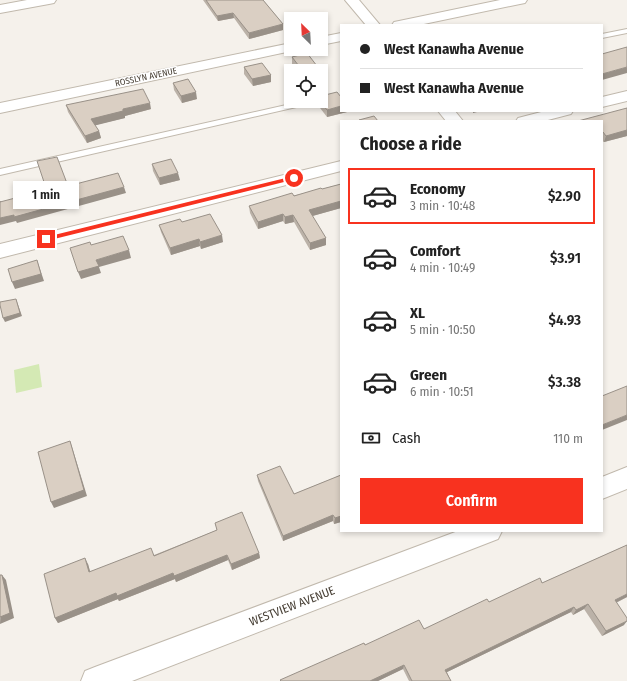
<!DOCTYPE html>
<meta charset="utf-8">
<style>
body{margin:0;font-family:"Fira Sans Condensed",sans-serif;background:#f6f6f6;color:#222;height:100vh;display:flex;flex-direction:column;font-size:15px;white-space:nowrap}
*{box-sizing:border-box;margin:0}
p{font-size:13px;color:#767676}
.icon{flex:none;width:22px;height:22px;fill:none;stroke:currentColor;stroke-width:2;stroke-linecap:round;stroke-linejoin:round}
.map{position:relative;flex:1;overflow:hidden}
.drawer{position:absolute;left:340px;top:120px;width:263px;height:412px;display:flex;flex-direction:column;background:#fff;border-radius:0px;box-shadow:0 2px 6px #0003}
.drawer>*{flex:none}
.banner{position:absolute;left:340px;top:24px;width:263px;height:88px;border-radius:0px;box-shadow:0 2px 6px #0003;display:grid;align-content:center;height:88px;padding:0 20px;background:#fff}
.needle{width:26px;rotate:336deg}
.controls{position:absolute;left:284px;top:12px;display:grid;gap:8px}
.controls a{display:grid;place-items:center;width:44px;height:44px;border-radius:0px;background:#fff;box-shadow:0 2px 6px #0003;font-size:20px}
.end{position:absolute;width:18px;height:18px;margin:-9px;border:5px solid #f8321f;background:#fff;box-shadow:0 0 0 2px #fff}
.from{border-radius:50%}
.bubble{position:absolute;height:28px;border-radius:0px;background:#fff;box-shadow:0 2px 6px #0003;font-size:13px;font-weight:600;line-height:28px;text-align:center}
.banner b{display:flex;align-items:center;gap:14px;height:38px;font-size:15px}
.banner b+b{border-top:1px solid #e0e0e0}
.banner i{width:10px;height:10px;background:#222}
ul{padding:0;list-style:none}
li{display:flex;align-items:center;gap:12px;height:56px;margin:0 8px 6px;padding:0 12px;border:2px solid transparent;border-radius:0px}
li div{flex:1}
li b{display:block;font-size:15px}
li em{font-style:normal;font-weight:600}
li.active{border-color:#f8321f}
li>.icon{width:36px;height:36px;stroke-width:1.5}
h2{padding:0 20px;font-size:18px;line-height:48px}
.pay{display:flex;align-items:center;gap:10px;height:44px;padding:0 20px;font-size:15px}
.pay p{margin-inline-start:auto}
.primary-button{display:flex;gap:8px;margin-top:auto;padding:8px 20px}
.primary-button a{flex:1;height:46px;border-radius:0px;background:#f8321f;color:#fff;font-size:16px;font-weight:600;line-height:46px;text-align:center}
.map>svg:first-child{display:block}
.green{fill:#d4e9b4}
.lines{fill:none;stroke-linecap:round;stroke-linejoin:round}
.service-casing{stroke:#c1b9ad;stroke-width:2}
.minor-casing{stroke:#c1b9ad;stroke-width:2}
.service{fill:#fff;fill-rule:evenodd}
.minor{fill:#fff;fill-rule:evenodd}
.wall{fill:#bbb2a8}
.shaded-wall{fill:#999188}
.building{fill:#dacfc3;stroke:#999188}
.route{fill:#f8321f}
.labels{text-anchor:middle;stroke-width:3;stroke-linejoin:round;paint-order:stroke}
.far-street-label{font-size:9px;fill:#4a4238;stroke:#fff}
.near-street-label{font-size:12px;fill:#4a4238;stroke:#fff}
</style>
<div class="map">
<svg width="627" height="681" viewBox="0 0 627 681">
<rect width="100%" height="100%" fill="#f5f1eb"/>
<path class="green" d="M39 364 42 387 16 393 14 370Z"/>
<g class="lines">
<g class="service-casing">
<path id="service" d="M627 29V33L602 38V34Z
M304 101H318L314 103 0 175V169Z"/>
</g>
<g class="minor-casing">
<path id="minor" d="M27 0H56L54 3 49 4 0 13V5Z
M345 0H359L380 25H366Z
M500 0H527L525 3 520 4 419 25H392L394 22 399 21Z
M341 33V41L321 45V37Z
M291 43V49H297L296 50 0 113V103Z
M627 91V101L602 107V97Z
M438 111H455L463 121H446Z
M545 111H573L571 114 544 121H516L518 118Z
M341 161V171L0 258V244Z
M627 467V489L602 499V477Z
M458 531H502L498 539 132 681H81L85 671 95 667Z"/>
</g>
<use href="#service" class="service"/>
<use href="#minor" class="minor"/>
</g>
<path class="wall" d="M203 0H263L283 24V30L249 39 234 18 218 21Z
M292 57 317 66V71H297L292 64Z
M244 67 271 75V82L253 86 244 74Z
M173 83 197 99 182 103 174 90Z
M317 101H321L341 111H347V112L327 117 317 104Z
M66 105 151 109 125 116V118L95 125 99 131 101 138 87 143 68 112Z
M627 108V136L604 142 602 141V121Z
M152 164 180 180 160 185 153 171Z
M341 184V208L312 216 326 245 310 250 294 222 285 224 283 221 258 229 250 213 249 206 322 189Z
M182 222 223 242 201 249 200 246 171 255 161 232 159 225Z
M257 475 294 494 341 475V522L334 524 333 521 283 541 258 481Z
M215 523 259 553 260 558 232 570 228 560 176 582 175 579 119 601 118 599 58 623 55 618 88 564 90 572 154 555 217 530Z
M627 545V597L616 603 624 625 602 636 584 609 573 615 571 612 447 672 451 681H409L403 669 378 681H280L365 645 424 629 489 602 542 583Z"/>
<path class="shaded-wall" d="M233 13 234 18 218 21 217 16Z
M283 24V30L249 39V33Z
M317 66V71H302V70Z
M627 67V73L602 80V74Z
M271 75V82L253 86 252 79Z
M196 92 197 99 182 103 181 96Z
M150 103 151 109 125 116V118L93 126 91 119 123 109Z
M341 106V111H347V112L327 117V110Z
M473 111H481L473 113Z
M627 130V136L604 142 606 136Z
M99 131 101 138 87 143 85 136Z
M178 173 180 180 160 185 159 178Z
M124 187 126 193 17 223 16 221 0 225V218Z
M341 201V208L309 217V210Z
M283 214V221L258 229V222Z
M293 215 294 222 285 224V217Z
M222 235 223 242 201 249 200 242Z
M326 238V245L310 250V243Z
M199 239 200 246 171 255 170 248Z
M129 250 131 258 99 267 101 273 81 279 78 272 96 260Z
M37 260 44 281 15 289 12 282Z
M16 299 22 316 5 322 3 318Z
M627 415V420L602 430V425Z
M70 441 72 447 87 496 54 508 51 502Z
M333 515V521L283 541V536Z
M341 516V522L334 524 335 518Z
M259 553 260 558 232 570 231 564Z
M227 555 228 560 176 582 175 579 119 601 118 599 58 623 55 618 116 593Z
M85 558 88 564 92 578 89 572Z
M2 575 6 580 14 618 0 624Z
M627 594V597L611 605 615 600Z
M588 604 584 609 573 615 576 610Z
M574 607 571 612 443 674 445 670Z
M627 621 624 625 602 636 606 631Z
M404 665 403 669 378 681H370Z"/>
<path class="building" d="M206 0H263L283 24 249 33 233 13 217 16Z
M627 47V67L602 74V54Z
M307 53 317 66 302 70 292 57Z
M262 63 271 75 252 79 244 67Z
M188 79 196 92 181 96 173 83Z
M143 89 150 103 123 109V111L91 119 99 131 85 136 66 105Z
M337 92 341 97V106L327 110 320 101H321V96Z
M627 108V130L606 136 603 132 602 133V121H578Z
M374 116 378 121H361L359 120Z
M57 157 68 186 118 173 124 187 14 217V215L0 218V201V202L38 192 37 188 45 185 37 161Z
M171 159 178 173 159 178 152 164Z
M341 184V201L309 210 326 238 310 243 293 215 285 217 283 214 258 222 249 206 292 193 294 196 321 188 322 189Z
M210 214 222 235 200 242 199 239 170 248 159 225 180 219 182 222Z
M123 236 129 250 96 260 99 266 78 272 70 248 90 242 91 245Z
M37 260 41 274 12 282 8 269Z
M16 299 20 313 3 318 0 305V302Z
M627 386V415L602 425V396Z
M70 441 84 490 51 502 38 452Z
M280 466 294 494 341 475V516L335 518 333 515 283 536 257 475Z
M242 512 259 553 231 564 227 555 174 576 173 573 117 596 116 593 55 618 44 574 85 558 89 572 151 548 154 556 217 530 215 523Z
M627 545V594L615 600 627 618V621L606 631 588 604 576 610 574 607 445 670 451 681H412L404 665 370 681H281L280 680 364 643 365 645 419 620 424 629 487 599 489 602 540 578 542 583Z
M0 575H2L10 613 0 617Z"/>
<path class="route" d="M294 176 297 178 296 179 46 241 44 239 46 237Z"/>
<g class="labels">
<g class="far-street-label">
<text transform="translate(146 77) rotate(-12)" y="3">ROSSLYN AVENUE</text>
</g>
<g class="near-street-label">
<text transform="translate(292 606) rotate(-21)" y="4">WESTVIEW AVENUE</text>
</g>
</g>
</svg>
<div class="controls">
<a><svg class="needle" viewBox="-14 -14 28 28"><path d="M0-13l5 13h-10z" fill="#e53935"/><path d="M0 13l5-13h-10z" fill="#767676"/></svg></a>
<a><svg class="icon" aria-label="locate" viewBox="0 0 24 24"><circle cx="12" cy="12" r="6"/><path d="M12 2v4M12 18v4M2 12h4M18 12h4"/></svg></a>
</div>
<i class="end from" style="left:294px;top:178px"></i>
<i class="end" style="left:46px;top:239px"></i>
<div class="bubble" style="left:13px;top:181px;width:66px">1 min</div>
<div class="banner">
<b><i class="from"></i>West Kanawha Avenue</b>
<b><i></i>West Kanawha Avenue</b>
</div>
<section class="drawer">
<h2>Choose a ride</h2>
<ul>
<li class="active"><svg class="icon" aria-label="car" viewBox="0 0 24 24"><path d="M5 17H2v-5l4-1 3-4h7l3 4 3 1v5h-3M9 17h6M6 11h13"/><circle cx="7" cy="17" r="2"/><circle cx="17" cy="17" r="2"/></svg><div><b>Economy</b><p>3 min · 10:48</p></div><em>$2.90</em></li>
<li><svg class="icon" aria-label="car" viewBox="0 0 24 24"><path d="M5 17H2v-5l4-1 3-4h7l3 4 3 1v5h-3M9 17h6M6 11h13"/><circle cx="7" cy="17" r="2"/><circle cx="17" cy="17" r="2"/></svg><div><b>Comfort</b><p>4 min · 10:49</p></div><em>$3.91</em></li>
<li><svg class="icon" aria-label="car" viewBox="0 0 24 24"><path d="M5 17H2v-5l4-1 3-4h7l3 4 3 1v5h-3M9 17h6M6 11h13"/><circle cx="7" cy="17" r="2"/><circle cx="17" cy="17" r="2"/></svg><div><b>XL</b><p>5 min · 10:50</p></div><em>$4.93</em></li>
<li><svg class="icon" aria-label="car" viewBox="0 0 24 24"><path d="M5 17H2v-5l4-1 3-4h7l3 4 3 1v5h-3M9 17h6M6 11h13"/><circle cx="7" cy="17" r="2"/><circle cx="17" cy="17" r="2"/></svg><div><b>Green</b><p>6 min · 10:51</p></div><em>$3.38</em></li>
</ul>
<div class="pay"><svg class="icon" aria-label="cash" viewBox="0 0 24 24"><path d="M3 7h18v10H3z"/><circle cx="12" cy="12" r="2"/></svg>Cash<p>110 m</p></div>
<div class="primary-button"><a>Confirm</a></div>
</section>
</div>
